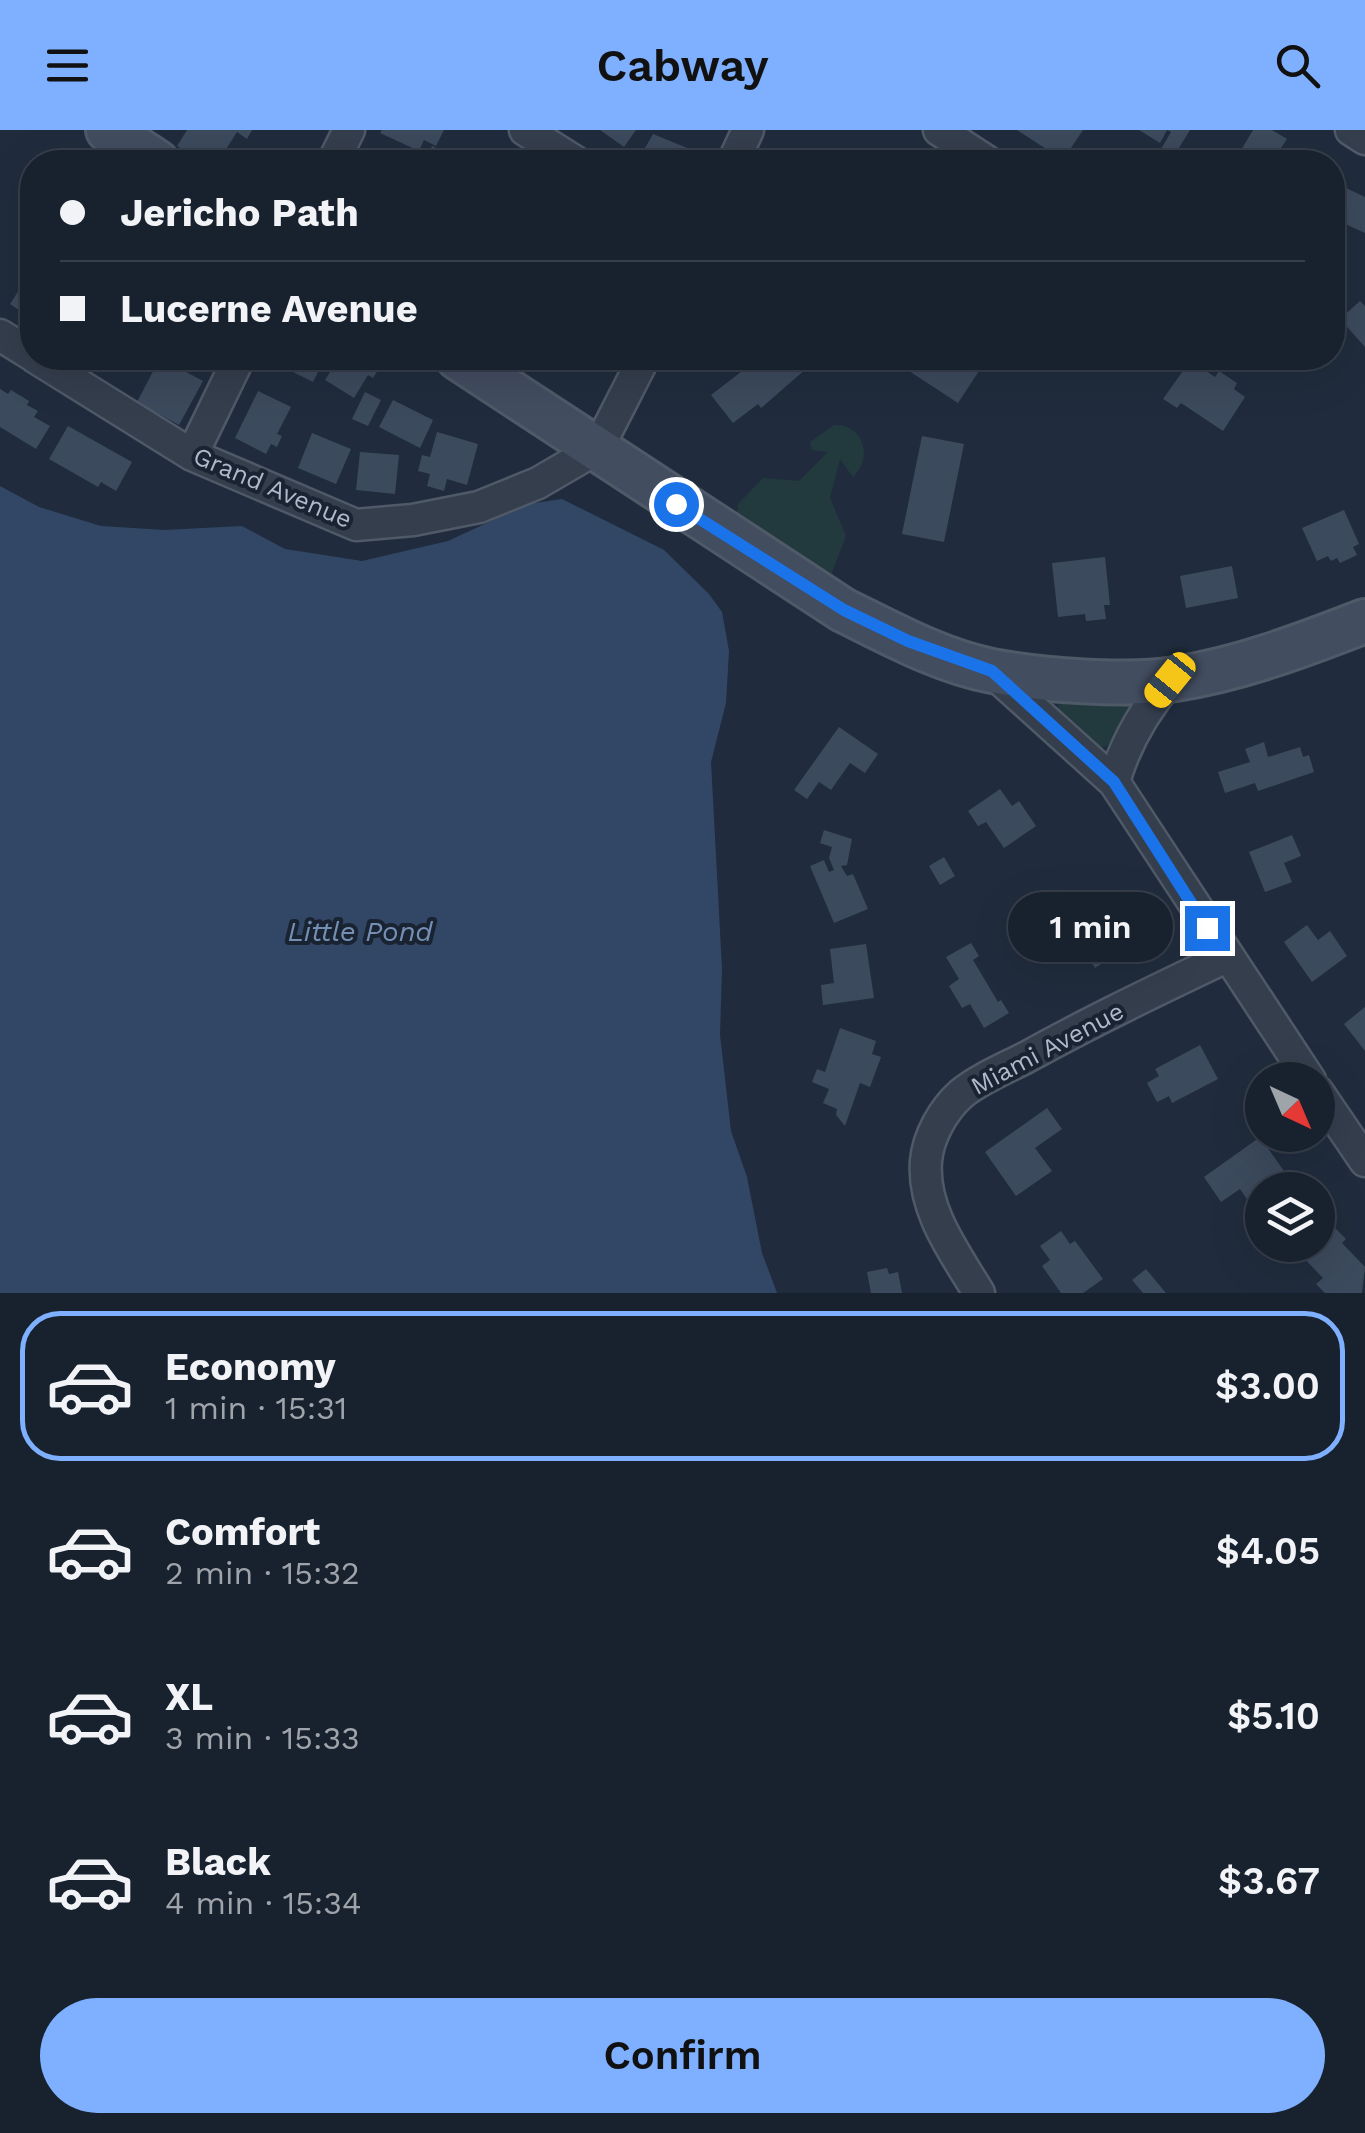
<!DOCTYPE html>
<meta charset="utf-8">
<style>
body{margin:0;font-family:"Work Sans",sans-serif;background:#252e3a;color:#f1f3f6;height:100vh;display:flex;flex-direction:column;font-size:38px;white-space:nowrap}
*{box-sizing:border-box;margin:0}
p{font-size:32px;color:#9fa3aa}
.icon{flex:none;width:55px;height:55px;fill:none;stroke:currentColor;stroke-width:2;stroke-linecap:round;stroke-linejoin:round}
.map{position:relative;height:1163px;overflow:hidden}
.side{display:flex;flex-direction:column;background:#18212e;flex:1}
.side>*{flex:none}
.banner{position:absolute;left:20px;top:20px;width:1325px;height:220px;border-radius:40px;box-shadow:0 10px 40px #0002,0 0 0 2px #363e4a;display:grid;align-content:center;height:220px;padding:0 40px;background:#18212e}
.needle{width:65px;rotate:136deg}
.buttons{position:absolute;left:1245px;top:932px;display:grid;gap:20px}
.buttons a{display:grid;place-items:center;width:90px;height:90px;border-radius:50%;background:#18212e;box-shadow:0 10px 40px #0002,0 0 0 2px #363e4a;font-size:50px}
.end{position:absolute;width:45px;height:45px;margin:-22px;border:12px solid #1a73e8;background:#fff;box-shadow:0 0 0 5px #fff}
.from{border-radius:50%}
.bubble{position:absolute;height:70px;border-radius:35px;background:#18212e;box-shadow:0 10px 40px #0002,0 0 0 2px #363e4a;font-size:32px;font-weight:600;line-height:70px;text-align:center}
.car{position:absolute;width:30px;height:60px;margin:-30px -15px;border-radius:12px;box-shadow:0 0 8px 2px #0007;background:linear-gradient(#f5c518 24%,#345 0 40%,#f5c518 0 76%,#345 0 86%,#f5c518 0)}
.banner b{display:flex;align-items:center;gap:35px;height:95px;font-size:38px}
.banner b+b{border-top:2px solid #363e4a}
.banner i{width:25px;height:25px;background:#f1f3f6}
ul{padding:18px 0 0;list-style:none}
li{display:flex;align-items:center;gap:30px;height:150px;margin:0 20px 15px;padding:0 20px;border:5px solid transparent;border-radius:40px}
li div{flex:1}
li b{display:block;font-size:38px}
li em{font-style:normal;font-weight:600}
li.active{border-color:#7eb0ff}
li>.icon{width:90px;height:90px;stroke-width:1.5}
.primary-button{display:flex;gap:20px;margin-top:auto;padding:20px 40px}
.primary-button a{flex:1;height:115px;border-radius:60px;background:#7eb0ff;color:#111;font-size:40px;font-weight:600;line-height:115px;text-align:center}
header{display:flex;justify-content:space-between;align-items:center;height:130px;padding:0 40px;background:#7eb0ff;color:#111;font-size:45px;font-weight:600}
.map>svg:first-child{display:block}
.green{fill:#223a3e}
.water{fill:#324766}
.building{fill:#3c4a5d}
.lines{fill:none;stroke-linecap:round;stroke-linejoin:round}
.street-casing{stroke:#4f5967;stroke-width:35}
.secondary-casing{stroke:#4f5967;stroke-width:48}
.street{stroke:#343e4d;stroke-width:30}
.secondary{stroke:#424d60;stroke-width:42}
.route{stroke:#1a73e8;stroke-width:12}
.labels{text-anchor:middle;stroke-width:8;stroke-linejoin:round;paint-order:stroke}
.street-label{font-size:25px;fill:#afb9c9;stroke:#192331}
.water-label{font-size:28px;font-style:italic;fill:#748fb3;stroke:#192331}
</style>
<header><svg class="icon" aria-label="menu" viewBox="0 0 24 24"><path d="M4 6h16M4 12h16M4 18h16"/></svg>Cabway<svg class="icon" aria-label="search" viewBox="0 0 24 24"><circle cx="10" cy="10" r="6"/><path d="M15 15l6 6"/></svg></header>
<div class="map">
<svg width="1365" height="1163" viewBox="0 0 1365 1163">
<rect width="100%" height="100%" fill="#202c3d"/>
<path class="green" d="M834 295C863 294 874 327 853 347L840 329 830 368 846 406 831 445 822 448 737 386 738 374 763 348 799 351 828 322 812 320 810 312Z
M1137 568C1128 588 1121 619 1096 618L1057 582 1060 569Z"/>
<path class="water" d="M0 356 39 377 101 396 164 400 242 396 285 419 362 431 448 411 528 374 562 369 664 420 709 464 722 482 729 521 726 573 711 632 722 839 720 905 731 1001 747 1047 762 1123 777 1163H0Z"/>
<path class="building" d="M187 0H252L247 9 237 2 218 32H203L177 16Z
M382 0H444L436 16 424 10 419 21 380 3Z
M600 0H636L624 17Z
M1017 0H1083L1063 30Z
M1139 0H1190L1174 26 1161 19 1171 2 1167 0 1160 13Z
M1253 0H1272L1287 9 1281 18 1306 32H1234Z
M653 4 697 22 693 32H637Z
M432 16 450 24 447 32H425Z
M1344 57 1365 67V103L1332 88V69L1337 71Z
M32 140V189L10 174Z
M1360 171 1365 176V217L1340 189Z
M160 228 203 251 179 295 137 272Z
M285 228H325L313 252 281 236Z
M339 228 377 231 373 237 378 240 373 248 368 245 354 268 325 250Z
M759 228H811L814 232 761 278 758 274 733 293 711 265Z
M889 228H965L981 238 958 273Z
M1192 228H1199L1204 233 1202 238 1215 247 1219 241 1237 253 1234 259 1245 267 1223 301 1181 273 1177 278 1163 269Z
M0 259 8 264 11 260 29 271 27 275 38 281 34 287 50 296 36 319 0 297Z
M258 261 291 277 277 304 282 306 277 317 271 314 266 324 235 308Z
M365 262 381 270 368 296 352 289Z
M393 270 433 290 420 318 379 297Z
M68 296 132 332 116 361 101 352 98 357 49 329Z
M437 302 478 314 467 355 447 349 444 361 427 356 430 344 418 341 422 325 430 327Z
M312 303 351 319 336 354 298 338Z
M922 306 964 314 944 412 902 404Z
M360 322 399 325 395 364 356 360Z
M1344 380 1359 414 1353 417 1357 425 1340 433 1337 428 1331 431 1328 426 1317 431 1302 398Z
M1105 427 1110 475H1104L1106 489 1086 491 1085 484 1058 487 1052 433Z
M1232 436 1238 468 1186 478 1180 446Z
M839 597 878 624 865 643 850 633 831 660 819 652 807 669 794 660Z
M1264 612 1268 627 1300 617 1303 627 1309 625 1314 642 1258 661 1255 653 1225 663 1218 642 1250 632 1245 619Z
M1000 659 1012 676 1019 671 1036 696 1004 718 986 692 978 696 968 681Z
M824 700 852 709 847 735 841 736 847 746 853 744 868 779 834 793 810 736 824 730 829 742 834 740 829 728 832 717 820 713Z
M1292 705 1301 726 1284 733 1292 752 1265 762 1249 722Z
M944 727 955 746 940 755 929 736Z
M1103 772 1131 815 1095 838 1067 795Z
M1057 774 1069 791 1045 808 1033 791Z
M1307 795 1318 810 1330 801 1347 826 1312 852 1284 812Z
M971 813 979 826 973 830 998 872 1001 870 1009 883 984 898 970 874 962 878 949 856 959 849 946 827Z
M866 814 874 868 823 875 821 855 834 853 830 819Z
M1365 877V921L1344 894Z
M840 898 876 911 872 924 881 927 870 957 860 953 845 996 836 985 837 979 823 973 829 959 812 952 817 939 825 942Z
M1200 915 1218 949 1172 973 1169 966 1157 972 1147 953 1159 946 1155 939Z
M1047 978 1062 999 1035 1018 1052 1041 1016 1066 985 1022Z
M1260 1007 1289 1048 1273 1060H1262V1067L1251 1075 1240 1059 1221 1072 1204 1047Z
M1262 1075V1102L1256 1107 1243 1090Z
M1327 1090 1346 1109 1342 1113 1365 1137 1362 1163H1325L1316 1154 1323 1148 1297 1121 1303 1115H1318V1100Z
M1061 1101 1070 1114 1075 1111 1103 1149 1083 1163H1061L1042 1136 1050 1130 1040 1116Z
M887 1138 889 1144 898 1142 902 1163H871L867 1142Z
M1146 1139 1166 1163H1143L1132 1150Z"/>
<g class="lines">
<g class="street-casing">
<path id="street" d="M525 0 576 32
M939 0 988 32
M1351 0 1365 9
M333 32 349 0
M733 32 748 0
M0 205 32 225
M36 228 192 325 356 395 413 390 479 377 538 353 598 318 644 228
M192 325 239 228
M991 541 1114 652
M1170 550C1144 581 1125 613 1114 652L1310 950
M1318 962 1365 1031
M979 1163C955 1123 922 1080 926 1031 928 1007 943 980 961 964 979 949 1006 938 1027 927 1092 891 1159 859 1226 827"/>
</g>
<g class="secondary-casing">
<path id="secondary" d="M108 0 157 32
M458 228 843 480C890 503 940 531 992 541 1040 550 1127 557 1175 549 1240 539 1303 515 1365 491"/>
</g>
<use href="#street" class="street"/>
<use href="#secondary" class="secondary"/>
</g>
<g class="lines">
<path class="route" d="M676 374 844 480 908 511 992 541 1114 652 1207 798"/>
</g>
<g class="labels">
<g class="street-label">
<text transform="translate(273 357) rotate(23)" y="9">Grand Avenue</text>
<text transform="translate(1047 918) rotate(-28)" y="9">Miami Avenue</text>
</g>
<g class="water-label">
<text x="360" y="811">Little Pond</text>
</g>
</g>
</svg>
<div class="buttons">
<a><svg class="needle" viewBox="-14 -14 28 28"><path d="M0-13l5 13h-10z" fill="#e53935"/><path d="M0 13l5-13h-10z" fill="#9fa3aa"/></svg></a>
<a><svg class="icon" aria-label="layers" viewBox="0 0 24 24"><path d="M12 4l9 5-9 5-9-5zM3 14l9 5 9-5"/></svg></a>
</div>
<i class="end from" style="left:676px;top:374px"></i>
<i class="end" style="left:1207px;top:798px"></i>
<div class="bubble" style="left:1008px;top:762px;width:165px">1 min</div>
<i class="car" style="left:1170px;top:550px;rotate:219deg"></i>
<div class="banner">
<b><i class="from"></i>Jericho Path</b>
<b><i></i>Lucerne Avenue</b>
</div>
</div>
<section class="side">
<ul>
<li class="active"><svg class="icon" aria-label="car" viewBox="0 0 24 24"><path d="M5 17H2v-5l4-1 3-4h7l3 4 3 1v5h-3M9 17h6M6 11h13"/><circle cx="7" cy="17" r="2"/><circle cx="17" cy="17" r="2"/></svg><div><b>Economy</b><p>1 min · 15:31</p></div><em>$3.00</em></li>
<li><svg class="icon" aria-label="car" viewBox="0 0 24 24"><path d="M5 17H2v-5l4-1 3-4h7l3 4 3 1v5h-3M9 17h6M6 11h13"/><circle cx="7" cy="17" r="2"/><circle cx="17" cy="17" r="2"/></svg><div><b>Comfort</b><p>2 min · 15:32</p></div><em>$4.05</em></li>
<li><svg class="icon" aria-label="car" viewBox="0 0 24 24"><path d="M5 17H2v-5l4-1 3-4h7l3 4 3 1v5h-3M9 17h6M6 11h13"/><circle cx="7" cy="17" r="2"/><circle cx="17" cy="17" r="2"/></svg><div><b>XL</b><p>3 min · 15:33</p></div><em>$5.10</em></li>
<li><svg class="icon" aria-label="car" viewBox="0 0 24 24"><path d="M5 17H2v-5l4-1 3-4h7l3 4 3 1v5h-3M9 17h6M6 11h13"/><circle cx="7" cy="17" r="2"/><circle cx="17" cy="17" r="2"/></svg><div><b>Black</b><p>4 min · 15:34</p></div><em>$3.67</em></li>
</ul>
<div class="primary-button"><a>Confirm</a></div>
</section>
